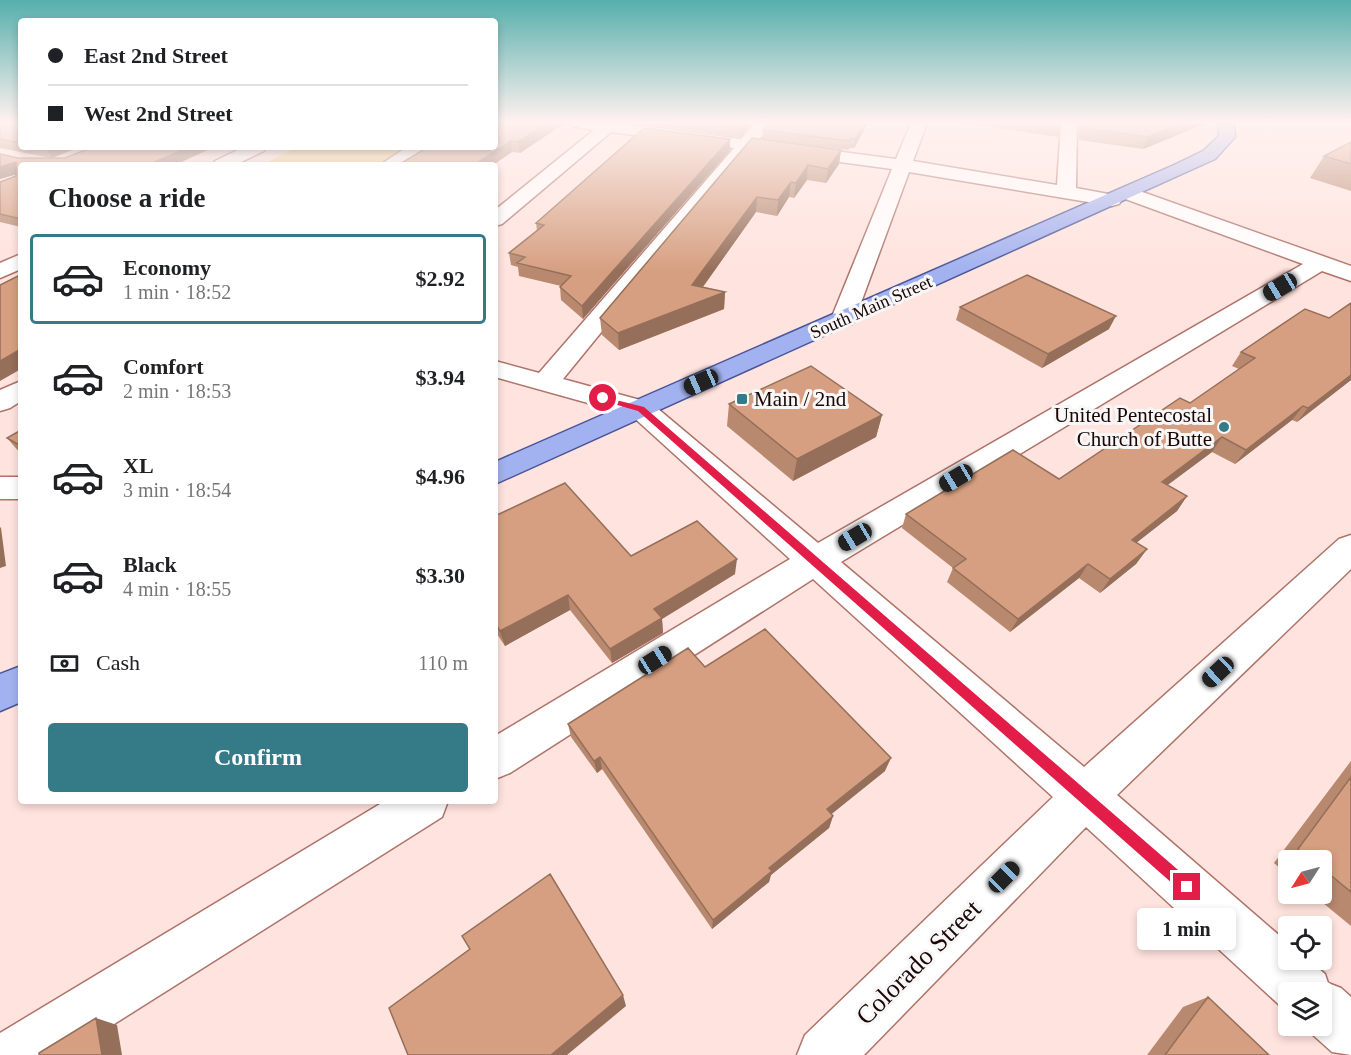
<!DOCTYPE html>
<meta charset="utf-8">
<style>
body{margin:0;font-family:"Times New Roman",serif;background:#f6f6f6;color:#202124;height:100vh;display:flex;flex-direction:column;font-size:22px;white-space:nowrap}
*{box-sizing:border-box;margin:0}
p{font-size:20px;color:#757577}
.icon{flex:none;width:33px;height:33px;fill:none;stroke:currentColor;stroke-width:2;stroke-linecap:round;stroke-linejoin:round}
.map{position:relative;flex:1;overflow:hidden}
.side{position:absolute;left:18px;top:162px;width:480px;height:642px;display:flex;flex-direction:column;background:#fff;border-radius:6px;box-shadow:0 3px 9px #0003}
.side>*{flex:none}
.hud{position:absolute;left:18px;top:18px;width:480px;height:132px;border-radius:6px;box-shadow:0 3px 9px #0003;display:grid;align-content:center;height:132px;padding:0 30px;background:#fff}
.needle{width:39px;rotate:234deg}
.tools{position:absolute;left:1278px;top:850px;display:grid;gap:12px}
.tools a{display:grid;place-items:center;width:54px;height:54px;border-radius:6px;background:#fff;box-shadow:0 3px 9px #0003;font-size:30px}
.end{position:absolute;width:27px;height:27px;margin:-14px;border:8px solid #e11d48;background:#fff;box-shadow:0 0 0 3px #fff}
.from{border-radius:50%}
.bubble{position:absolute;height:42px;border-radius:6px;background:#fff;box-shadow:0 3px 9px #0003;font-size:20px;font-weight:800;line-height:42px;text-align:center}
.car{position:absolute;width:18px;height:36px;margin:-18px -9px;border-radius:8px;box-shadow:0 0 4px 2px #0007;background:linear-gradient(#222 24%,#8ab4d8 0 40%,#222 0 76%,#8ab4d8 0 86%,#222 0)}
.hud b{display:flex;align-items:center;gap:21px;height:57px;font-size:22px}
.hud b+b{border-top:2px solid #e0e0e0}
.hud i{width:15px;height:15px;background:#202124}
ul{padding:0;list-style:none}
li{display:flex;align-items:center;gap:18px;height:90px;margin:0 12px 9px;padding:0 18px;border:3px solid transparent;border-radius:6px}
li div{flex:1}
li b{display:block;font-size:22px}
li em{font-style:normal;font-weight:800}
li.active{border-color:#357b87}
li>.icon{width:54px;height:54px;stroke-width:1.5}
h2{padding:0 30px;font-size:27px;line-height:72px}
.pay{display:flex;align-items:center;gap:15px;height:66px;padding:0 30px;font-size:22px}
.pay p{margin-inline-start:auto}
.button{display:flex;gap:12px;margin-top:auto;padding:12px 30px}
.button a{flex:1;height:69px;border-radius:6px;background:#357b87;color:#fff;font-size:24px;font-weight:800;line-height:69px;text-align:center}
.map>svg:first-child{display:block}
.green{fill:#f1d27b}
.lines{fill:none;stroke-linecap:round;stroke-linejoin:round}
.minor-casing{stroke:#af7369;stroke-width:3}
.major-casing{stroke:#4a5497;stroke-width:3}
.minor{fill:#fff;fill-rule:evenodd}
.major{fill:#a2b2f0;fill-rule:evenodd}
.wall{fill:#b8896f}
.shaded-wall{fill:#966f5a}
.building{fill:#d69f81;stroke:#966f5a;stroke-width:1.5}
.route{fill:#e11d48}
.poi-dot{fill:#357b87;stroke:#f7f7f7;stroke-width:2}
.labels{text-anchor:middle;stroke-width:6;stroke-linejoin:round;paint-order:stroke}
.far-street-label{font-size:18px;fill:#1b0604;stroke:#f7f7f7}
.poi-label{font-size:21px;fill:#1b0604;stroke:#f7f7f7;text-anchor:start}
.near-street-label{font-size:26px;fill:#1b0604;stroke:#f7f7f7}
</style>
<div class="map">
<svg width="1351" height="1055" viewBox="0 0 1351 1055">
<rect width="100%" height="100%" fill="#ffe3de"/>
<path class="green" d="M297 147H407L377 165H262Z"/>
<g class="lines">
<g class="minor-casing">
<path id="minor" d="M570 123H620L741 139 755 123H772L758 141 896 159 911 123H927L913 161 1057 185 1061 123H1077L1076 188 1119 196 1122 200 1119 204 1112 206 909 172 855 319 852 324 843 326 834 324 831 319 892 169 750 150 563 379 651 403 818 543 1303 264 1120 197 1118 193 1120 189H1134L1351 266V281L1322 271 841 562 1084 767 1339 539 1351 535V569L1117 795 1288 943V960H1308L1325 974 1328 983 1341 988 1351 997V1055L1332 1052 1303 1026H1322V993H1288L1287 1012 1086 827 864 1055H797L805 1035 1053 797 813 579 510 773 495 779V736L790 559 631 415 495 377V361L539 373 734 148 611 132 502 224 495 226V210L594 130 572 126Z
M244 147H266L264 151 235 165H212L215 161Z
M407 147H427L401 165H380Z
M21 254V269L0 278V263Z
M21 381V401L10 408 0 411V390Z
M0 477H21V499H0Z
M385 801H448L442 817 65 1055H0V1033Z"/>
</g>
<g class="major-casing">
<path id="major" d="M1218 123H1234L1235 137 1215 159 495 484V462L1174 165 1203 151 1219 136Z
M21 666V702L0 711V674Z"/>
</g>
<use href="#minor" class="minor"/>
<use href="#major" class="major"/>
</g>
<path class="wall" d="M0 123H21V147H79L52 158H65L214 147 21 165V227L0 222V182L16 176V174L0 179 18 158H51L0 148Z
M495 123H565L520 153 512 152 493 165H398Z
M658 123H752L740 137 658 126Z
M868 123 854 148H850L848 150 762 139 763 130Z
M964 123H1062L1058 137Z
M1079 123H1207L1143 149 1079 140Z
M752 138 841 150 839 164 826 183 807 180 794 198 789 197 777 216 756 212 703 287 725 292 724 309 619 350 602 335 600 318Z
M730 139V150L583 319 561 300 560 287 561 286 519 276 518 267 511 265 509 253 537 231 536 223Z
M1351 142V191L1310 178 1324 156Z
M1351 303V380L1297 422 1292 420 1235 464 1212 452 1167 485 1187 496 1177 511 1136 543 1147 549 1136 564 1100 593 1079 578 1010 632 947 582 953 568 902 528 906 514 1059 479 1190 403 1239 369 1232 366 1241 352 1329 318Z
M960 307 1109 329 1042 368 956 320Z
M729 404 882 415 876 437 793 481 727 426Z
M21 430V454L7 438Z
M495 516 631 556 735 574 662 619 663 633 612 663 570 610 505 646 495 631Z
M705 667 885 771 831 814 833 816 829 828 771 875 769 882 712 929 602 769 597 773 571 737 568 724Z
M1351 761V926L1312 894H1322V861H1288V875L1274 863Z
M1208 997 1269 1055H1147L1183 1007Z"/>
<path class="shaded-wall" d="M547 123H565L520 153 518 142Z
M744 123H752L740 137 741 127Z
M864 123H868L854 148 855 139Z
M1182 123H1207L1143 149 1148 137Z
M730 139V150L583 319 582 306Z
M511 141 512 152 493 165H474Z
M49 147H79L52 158 46 148Z
M189 147H214L175 165H148Z
M841 150 839 164 826 183 828 169Z
M16 162 21 173 0 179V167Z
M808 165 807 180 794 198 796 183Z
M791 182 789 197 777 216 778 200Z
M757 197 756 212 692 302V285Z
M725 292 724 309 619 350 618 333Z
M1116 316 1109 329 1042 368 1048 354Z
M21 349V369L0 381V361Z
M1351 375V380L1297 422 1308 408Z
M1303 406 1292 420 1235 464 1246 450Z
M882 415 876 437 793 481 797 459Z
M1222 437 1212 452 1153 496 1162 482Z
M1187 496 1177 511 1122 554 1132 540Z
M0 527 1 528 6 566 0 568Z
M1147 549 1136 564 1100 593 1110 579Z
M737 559 735 574 662 619 663 633 612 663 610 649 654 609Z
M1088 564 1079 578 1010 632 1018 619Z
M568 595 570 610 505 646 500 631Z
M600 757 602 769 597 773 594 761Z
M891 758 885 771 823 821 827 809Z
M833 816 829 828 771 875 769 882 712 929 713 920 769 868Z
M623 995 626 1006 567 1055H551Z
M96 1018 117 1025 122 1055H102Z"/>
<path class="building" d="M0 123H21V143L0 139Z
M495 123H547L518 142 511 141 474 165H398L428 147H495Z
M711 123H744L741 127Z
M768 123H864L855 139 851 138 849 141 763 130Z
M1084 123H1182L1148 137 1084 128Z
M644 128 730 139 582 306 560 287 571 276 517 263 525 257 509 253 544 225 536 223Z
M752 138 841 150 828 169 808 165 796 183 791 182 778 200 757 197 692 285 725 292 618 333 600 318Z
M1351 142V164L1324 156Z
M93 147H189L148 165H21V219L0 214V182L16 176V162L0 167V154L18 158H65Z
M1027 275 1116 316 1048 354 960 307Z
M18 276 21 277V349L0 361V285Z
M1351 303V375L1308 408 1303 406 1246 450 1222 437 1162 482 1187 496 1132 540 1147 549 1110 579 1088 564 1018 619 953 568 966 559 906 514 1013 450 1059 479 1180 398 1190 403 1255 358 1241 352 1305 309 1329 318Z
M811 366 882 415 797 459 729 404Z
M21 430V446L7 438Z
M565 483 631 556 697 521 737 559 654 609 662 618 610 649 568 595 500 631 495 623V516Z
M765 629 891 758 827 809 833 816 769 868 772 871 713 920 600 757 594 761 568 724 688 648 705 667Z
M1351 777V892L1322 868V861H1312L1298 849Z
M550 874 623 995 551 1055H408L389 1008 470 949 462 936Z
M1208 997 1269 1055H1165Z
M96 1018 102 1055H39V1053Z"/>
<linearGradient id="sky" x2="0" y2="1"><stop stop-color="#56afac"/><stop offset="0.45" stop-color="#fff2f0"/><stop offset="1" stop-color="#fff2f0" stop-opacity="0"/></linearGradient>
<rect width="1351" height="271" fill="url(#sky)"/>
<path class="route" d="M600 396 644 407 1192 882 1194 887 1192 892 1187 894 1182 892 638 411 600 400Z"/>
<g class="poi-dot">
<rect x="736" y="393" width="12" height="12" rx="3"/>
<circle cx="1224" cy="427" r="6"/>
</g>
<g class="labels">
<g class="far-street-label">
<text transform="translate(871 307) rotate(-24)" y="6">South Main Street</text>
</g>
<g class="poi-label">
<text x="754" y="406">Main / 2nd</text>
<text x="1212" y="422" text-anchor="end">United Pentecostal<tspan x="1212" dy="24">Church of Butte</tspan></text>
</g>
<g class="near-street-label">
<text transform="translate(918 962) rotate(-45)" y="9">Colorado Street</text>
</g>
</g>
</svg>
<div class="tools">
<a><svg class="needle" viewBox="-14 -14 28 28"><path d="M0-13l5 13h-10z" fill="#e53935"/><path d="M0 13l5-13h-10z" fill="#757577"/></svg></a>
<a><svg class="icon" aria-label="locate" viewBox="0 0 24 24"><circle cx="12" cy="12" r="6"/><path d="M12 2v4M12 18v4M2 12h4M18 12h4"/></svg></a>
<a><svg class="icon" aria-label="layers" viewBox="0 0 24 24"><path d="M12 4l9 5-9 5-9-5zM3 14l9 5 9-5"/></svg></a>
</div>
<i class="end from" style="left:603px;top:398px"></i>
<i class="end" style="left:1187px;top:887px"></i>
<div class="bubble" style="left:1137px;top:908px;width:99px">1 min</div>
<i class="car" style="left:1280px;top:287px;rotate:239deg"></i>
<i class="car" style="left:701px;top:382px;rotate:246deg"></i>
<i class="car" style="left:956px;top:478px;rotate:239deg"></i>
<i class="car" style="left:855px;top:537px;rotate:239deg"></i>
<i class="car" style="left:655px;top:660px;rotate:58deg"></i>
<i class="car" style="left:1218px;top:672px;rotate:227deg"></i>
<i class="car" style="left:1004px;top:877px;rotate:45deg"></i>
<div class="hud">
<b><i class="from"></i>East 2nd Street</b>
<b><i></i>West 2nd Street</b>
</div>
<section class="side">
<h2>Choose a ride</h2>
<ul>
<li class="active"><svg class="icon" aria-label="car" viewBox="0 0 24 24"><path d="M5 17H2v-5l4-1 3-4h7l3 4 3 1v5h-3M9 17h6M6 11h13"/><circle cx="7" cy="17" r="2"/><circle cx="17" cy="17" r="2"/></svg><div><b>Economy</b><p>1 min · 18:52</p></div><em>$2.92</em></li>
<li><svg class="icon" aria-label="car" viewBox="0 0 24 24"><path d="M5 17H2v-5l4-1 3-4h7l3 4 3 1v5h-3M9 17h6M6 11h13"/><circle cx="7" cy="17" r="2"/><circle cx="17" cy="17" r="2"/></svg><div><b>Comfort</b><p>2 min · 18:53</p></div><em>$3.94</em></li>
<li><svg class="icon" aria-label="car" viewBox="0 0 24 24"><path d="M5 17H2v-5l4-1 3-4h7l3 4 3 1v5h-3M9 17h6M6 11h13"/><circle cx="7" cy="17" r="2"/><circle cx="17" cy="17" r="2"/></svg><div><b>XL</b><p>3 min · 18:54</p></div><em>$4.96</em></li>
<li><svg class="icon" aria-label="car" viewBox="0 0 24 24"><path d="M5 17H2v-5l4-1 3-4h7l3 4 3 1v5h-3M9 17h6M6 11h13"/><circle cx="7" cy="17" r="2"/><circle cx="17" cy="17" r="2"/></svg><div><b>Black</b><p>4 min · 18:55</p></div><em>$3.30</em></li>
</ul>
<div class="pay"><svg class="icon" aria-label="cash" viewBox="0 0 24 24"><path d="M3 7h18v10H3z"/><circle cx="12" cy="12" r="2"/></svg>Cash<p>110 m</p></div>
<div class="button"><a>Confirm</a></div>
</section>
</div>
